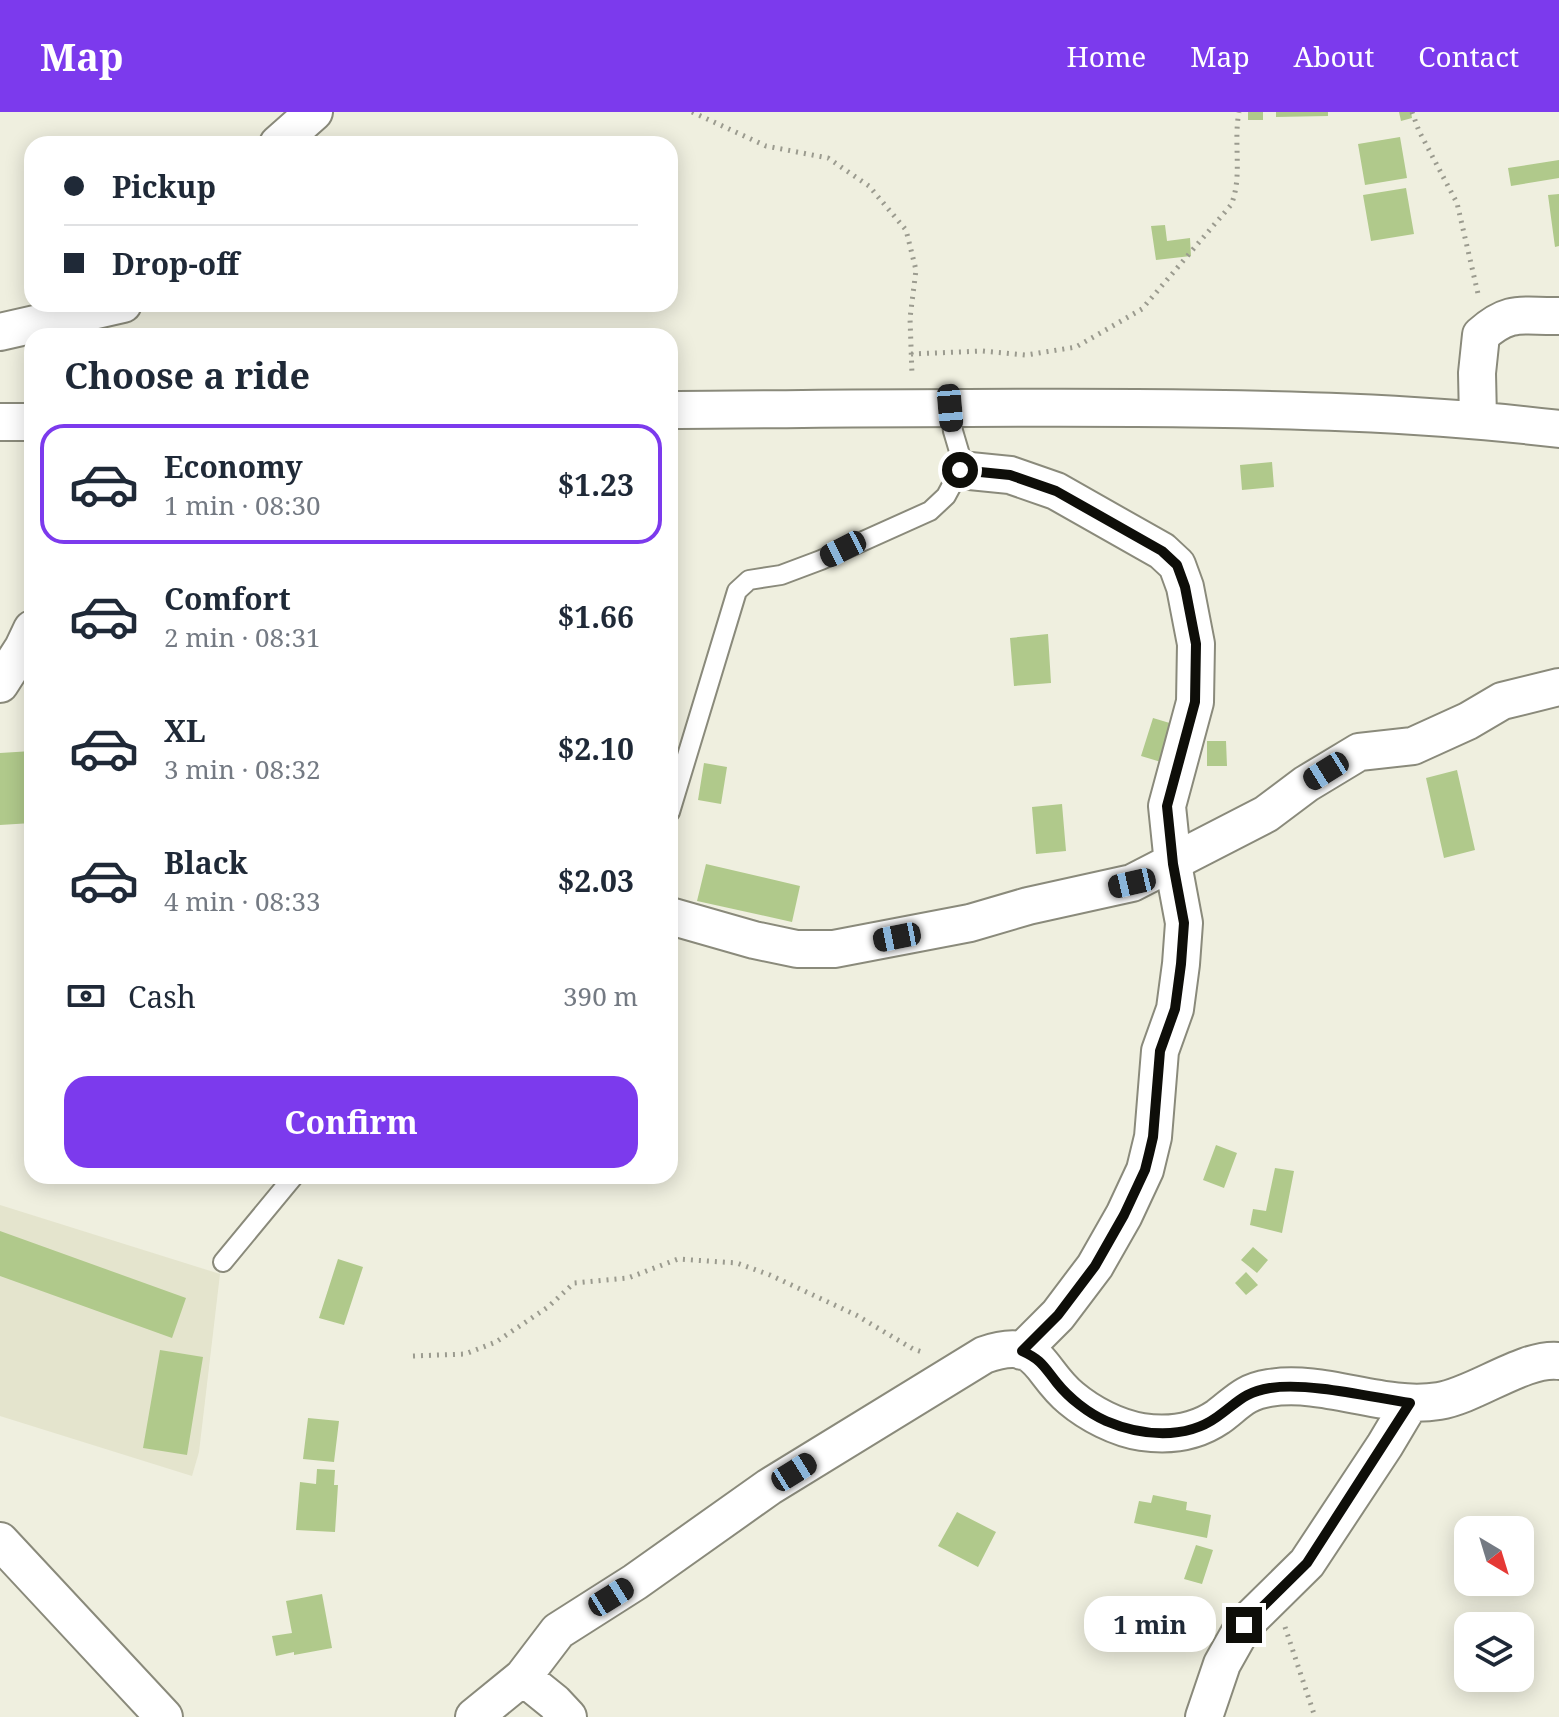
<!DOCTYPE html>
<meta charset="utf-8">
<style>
body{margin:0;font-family:"Noto Serif",serif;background:#f6f6f7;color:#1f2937;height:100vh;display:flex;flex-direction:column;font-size:30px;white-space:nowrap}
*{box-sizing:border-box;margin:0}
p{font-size:26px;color:#747a83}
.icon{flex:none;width:44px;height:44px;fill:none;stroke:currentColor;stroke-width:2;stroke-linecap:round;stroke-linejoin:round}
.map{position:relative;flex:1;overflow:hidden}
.drawer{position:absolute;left:24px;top:216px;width:654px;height:856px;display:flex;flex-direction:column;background:#fff;border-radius:24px;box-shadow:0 4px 20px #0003}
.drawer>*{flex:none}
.hud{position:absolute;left:24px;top:24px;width:654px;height:176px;border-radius:24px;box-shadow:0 4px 20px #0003;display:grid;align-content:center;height:176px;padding:0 40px;background:#fff}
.needle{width:52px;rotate:142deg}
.buttons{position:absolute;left:1454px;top:1404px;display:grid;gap:16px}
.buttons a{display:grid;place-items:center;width:80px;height:80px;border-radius:16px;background:#fff;box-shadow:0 4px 20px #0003;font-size:40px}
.end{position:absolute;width:36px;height:36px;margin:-18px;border:10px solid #0e0e09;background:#fff;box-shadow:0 0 0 4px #fff}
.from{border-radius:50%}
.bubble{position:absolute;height:56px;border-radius:24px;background:#fff;box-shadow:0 4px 20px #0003;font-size:26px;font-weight:700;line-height:56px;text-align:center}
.car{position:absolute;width:24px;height:48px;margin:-24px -12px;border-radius:10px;box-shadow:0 0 6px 2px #0007;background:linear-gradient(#222 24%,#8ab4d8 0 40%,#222 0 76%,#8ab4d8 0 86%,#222 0)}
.hud b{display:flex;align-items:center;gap:28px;height:76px;font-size:30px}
.hud b+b{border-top:2px solid #e0e1e3}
.hud i{width:20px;height:20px;background:#1f2937}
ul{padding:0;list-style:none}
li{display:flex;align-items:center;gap:24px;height:120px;margin:0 16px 12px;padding:0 24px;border:4px solid transparent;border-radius:24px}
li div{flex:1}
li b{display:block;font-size:30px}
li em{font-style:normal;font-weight:700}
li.selected{border-color:#7c3aed}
li>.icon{width:72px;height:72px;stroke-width:1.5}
h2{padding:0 40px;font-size:36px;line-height:96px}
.pay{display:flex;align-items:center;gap:20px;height:88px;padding:0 40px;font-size:30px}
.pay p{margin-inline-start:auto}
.primary-button{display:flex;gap:16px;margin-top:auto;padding:16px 40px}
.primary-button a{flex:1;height:92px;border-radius:24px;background:#7c3aed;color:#fff;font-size:32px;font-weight:700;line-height:92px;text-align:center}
header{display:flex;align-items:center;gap:48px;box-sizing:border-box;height:112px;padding:0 40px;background:#7c3aed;color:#fff}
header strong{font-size:38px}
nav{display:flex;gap:44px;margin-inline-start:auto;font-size:28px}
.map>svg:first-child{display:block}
.built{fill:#e4e4cd}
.building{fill:#b0c98b}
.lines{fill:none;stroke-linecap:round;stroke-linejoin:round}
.service-casing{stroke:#8a8a7b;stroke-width:22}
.minor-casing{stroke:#8a8a7b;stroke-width:40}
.path{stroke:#9b9b8f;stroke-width:5;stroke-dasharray:2 6;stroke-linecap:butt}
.service{stroke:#fff;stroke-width:18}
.minor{stroke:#fff;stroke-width:36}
.route{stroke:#0e0e09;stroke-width:10}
</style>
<header>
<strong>Map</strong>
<nav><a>Home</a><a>Map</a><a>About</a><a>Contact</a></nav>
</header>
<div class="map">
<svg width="1559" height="1605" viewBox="0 0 1559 1605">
<rect width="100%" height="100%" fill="#efefdf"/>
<path class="built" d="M0 1093 220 1162 199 1340 192 1364 0 1304Z"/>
<path class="building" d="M1248 0H1263V8H1248Z
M1276 0H1328V4L1276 5Z
M1399 0H1411L1412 6 1401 9Z
M1400 25 1407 66 1365 73 1358 32Z
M1559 48V66L1511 74 1508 56Z
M1406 76 1414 122 1371 129 1363 83Z
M1559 82V134L1555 135 1548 83Z
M1165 113 1167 129 1190 126 1191 144 1156 148 1151 114Z
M1272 350 1274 375 1242 378 1240 353Z
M1048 522 1051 571 1014 574 1010 526Z
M1153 606 1173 612 1161 650 1141 644Z
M1207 629H1226L1227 654H1207Z
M32 639V711L0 713V641Z
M704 651 727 655 721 692 698 688Z
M1457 658 1475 738 1444 746 1426 666Z
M1062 692 1066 739 1036 742 1032 695Z
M706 752 800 774 792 810 697 789Z
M1216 1033 1237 1041 1224 1076 1203 1068Z
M1275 1056 1294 1059 1282 1121 1250 1113 1253 1097 1266 1099Z
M0 1119 186 1186 172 1226 0 1164Z
M1253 1135 1268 1148 1257 1161 1241 1148Z
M338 1147 363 1155 344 1213 319 1206Z
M1246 1160 1258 1173 1246 1183 1235 1171Z
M160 1238 203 1245 187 1343 143 1336Z
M308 1306 339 1309 334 1350 303 1347Z
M317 1357 335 1358 334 1373H338L335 1420 296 1418 300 1370 316 1372Z
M1153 1383 1187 1390 1186 1398 1211 1403 1207 1426 1134 1411 1139 1389 1151 1391Z
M957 1400 996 1420 978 1455 938 1434Z
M1196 1433 1213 1438 1202 1472 1184 1467Z
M322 1482 332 1536 294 1543V1540L276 1544 272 1524 292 1521 286 1489Z"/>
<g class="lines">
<g class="service-casing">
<path id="service" d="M670 700 737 479 749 468 781 463 821 448 930 399 946 384 960 358 961 346 953 319 950 296
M223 1150 294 1064"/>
</g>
<g class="minor-casing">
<path id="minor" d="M278 32 314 0
M0 220 123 192
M670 298C825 297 981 295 1136 296 1277 297 1419 300 1559 317
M1478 307 1477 261 1481 223C1511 196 1524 205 1559 204
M0 310H32
M960 358 1010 363 1056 379 1162 439 1177 453 1185 475 1196 532 1195 590 1167 694 1173 752 1184 811 1181 852 1175 897 1160 939 1153 1025 1145 1058 1124 1103 1095 1154 1058 1203 1022 1239
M0 572 23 536 32 517
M670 804 754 828 797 837H834L970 811 1028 794 1132 771 1266 702 1306 672 1359 640 1413 634 1468 609 1502 589 1559 575
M0 1429 164 1605
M523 1565 554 1590 568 1605
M474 1605 523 1565 558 1519 635 1470 769 1375 984 1243C1041 1223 1037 1258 1071 1286 1090 1302 1117 1316 1142 1320 1169 1324 1196 1320 1218 1305 1237 1291 1244 1280 1269 1276 1326 1267 1382 1298 1439 1289 1476 1283 1524 1245 1559 1249
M1204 1605 1222 1552 1244 1513 1307 1451 1385 1333 1410 1291"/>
</g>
<path class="path" d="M692 0 766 34 828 46 869 74 906 118 916 158 910 206 912 263
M1412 0 1419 19 1457 91 1479 186
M911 242 982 239 1026 243 1076 235 1142 197 1231 93C1243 65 1233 31 1239 0
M413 1244 465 1242 496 1230 548 1195 574 1171 628 1166 678 1147 737 1151 770 1163 856 1203 913 1237 925 1241
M1285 1515 1315 1605"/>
<use href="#service" class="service"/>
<use href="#minor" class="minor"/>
</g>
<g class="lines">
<path class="route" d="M960 358 1010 363 1056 379 1162 439 1177 453 1185 475 1196 532 1195 590 1167 694 1173 752 1184 811 1181 852 1175 897 1160 939 1153 1025 1149 1042 1145 1058 1124 1103 1095 1154 1058 1203 1022 1239C1042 1248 1044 1255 1057 1271 1069 1286 1088 1301 1106 1309 1141 1324 1185 1328 1217 1305 1237 1291 1244 1280 1270 1276 1309 1270 1370 1285 1410 1291L1307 1451 1244 1513"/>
</g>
</svg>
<div class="buttons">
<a><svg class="needle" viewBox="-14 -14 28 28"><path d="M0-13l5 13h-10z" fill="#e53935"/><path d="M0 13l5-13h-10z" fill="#747a83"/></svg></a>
<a><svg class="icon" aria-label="layers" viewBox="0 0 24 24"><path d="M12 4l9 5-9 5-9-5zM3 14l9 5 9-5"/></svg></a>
</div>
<i class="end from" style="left:960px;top:358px"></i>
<i class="end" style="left:1244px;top:1513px"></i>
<div class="bubble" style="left:1084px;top:1484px;width:132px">1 min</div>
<i class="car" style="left:950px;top:296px;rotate:175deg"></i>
<i class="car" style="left:843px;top:437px;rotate:243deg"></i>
<i class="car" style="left:1326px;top:659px;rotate:238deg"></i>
<i class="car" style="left:1132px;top:771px;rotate:257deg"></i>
<i class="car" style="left:897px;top:825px;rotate:259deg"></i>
<i class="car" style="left:794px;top:1360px;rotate:58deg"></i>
<i class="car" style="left:611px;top:1485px;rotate:58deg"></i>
<div class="hud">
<b><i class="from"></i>Pickup</b>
<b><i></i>Drop-off</b>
</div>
<section class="drawer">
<h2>Choose a ride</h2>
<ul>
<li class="selected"><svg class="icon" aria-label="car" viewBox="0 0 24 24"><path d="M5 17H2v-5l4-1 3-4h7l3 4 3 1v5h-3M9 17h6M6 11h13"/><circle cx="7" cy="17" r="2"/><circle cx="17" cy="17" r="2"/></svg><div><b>Economy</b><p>1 min · 08:30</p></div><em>$1.23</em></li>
<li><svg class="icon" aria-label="car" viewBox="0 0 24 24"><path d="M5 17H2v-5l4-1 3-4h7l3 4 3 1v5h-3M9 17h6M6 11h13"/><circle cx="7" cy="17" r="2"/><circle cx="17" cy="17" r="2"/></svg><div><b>Comfort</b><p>2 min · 08:31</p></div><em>$1.66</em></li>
<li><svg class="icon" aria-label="car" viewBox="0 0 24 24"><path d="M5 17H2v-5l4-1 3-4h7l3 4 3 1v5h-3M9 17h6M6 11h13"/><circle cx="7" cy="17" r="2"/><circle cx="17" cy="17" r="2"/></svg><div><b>XL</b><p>3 min · 08:32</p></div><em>$2.10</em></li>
<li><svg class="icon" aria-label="car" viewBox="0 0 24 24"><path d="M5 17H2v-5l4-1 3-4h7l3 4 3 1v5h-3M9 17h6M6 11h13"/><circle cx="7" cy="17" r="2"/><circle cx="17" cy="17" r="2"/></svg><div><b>Black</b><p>4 min · 08:33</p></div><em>$2.03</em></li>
</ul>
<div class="pay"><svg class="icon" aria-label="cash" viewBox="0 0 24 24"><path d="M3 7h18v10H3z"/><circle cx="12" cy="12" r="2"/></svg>Cash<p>390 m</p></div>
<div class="primary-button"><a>Confirm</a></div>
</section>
</div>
